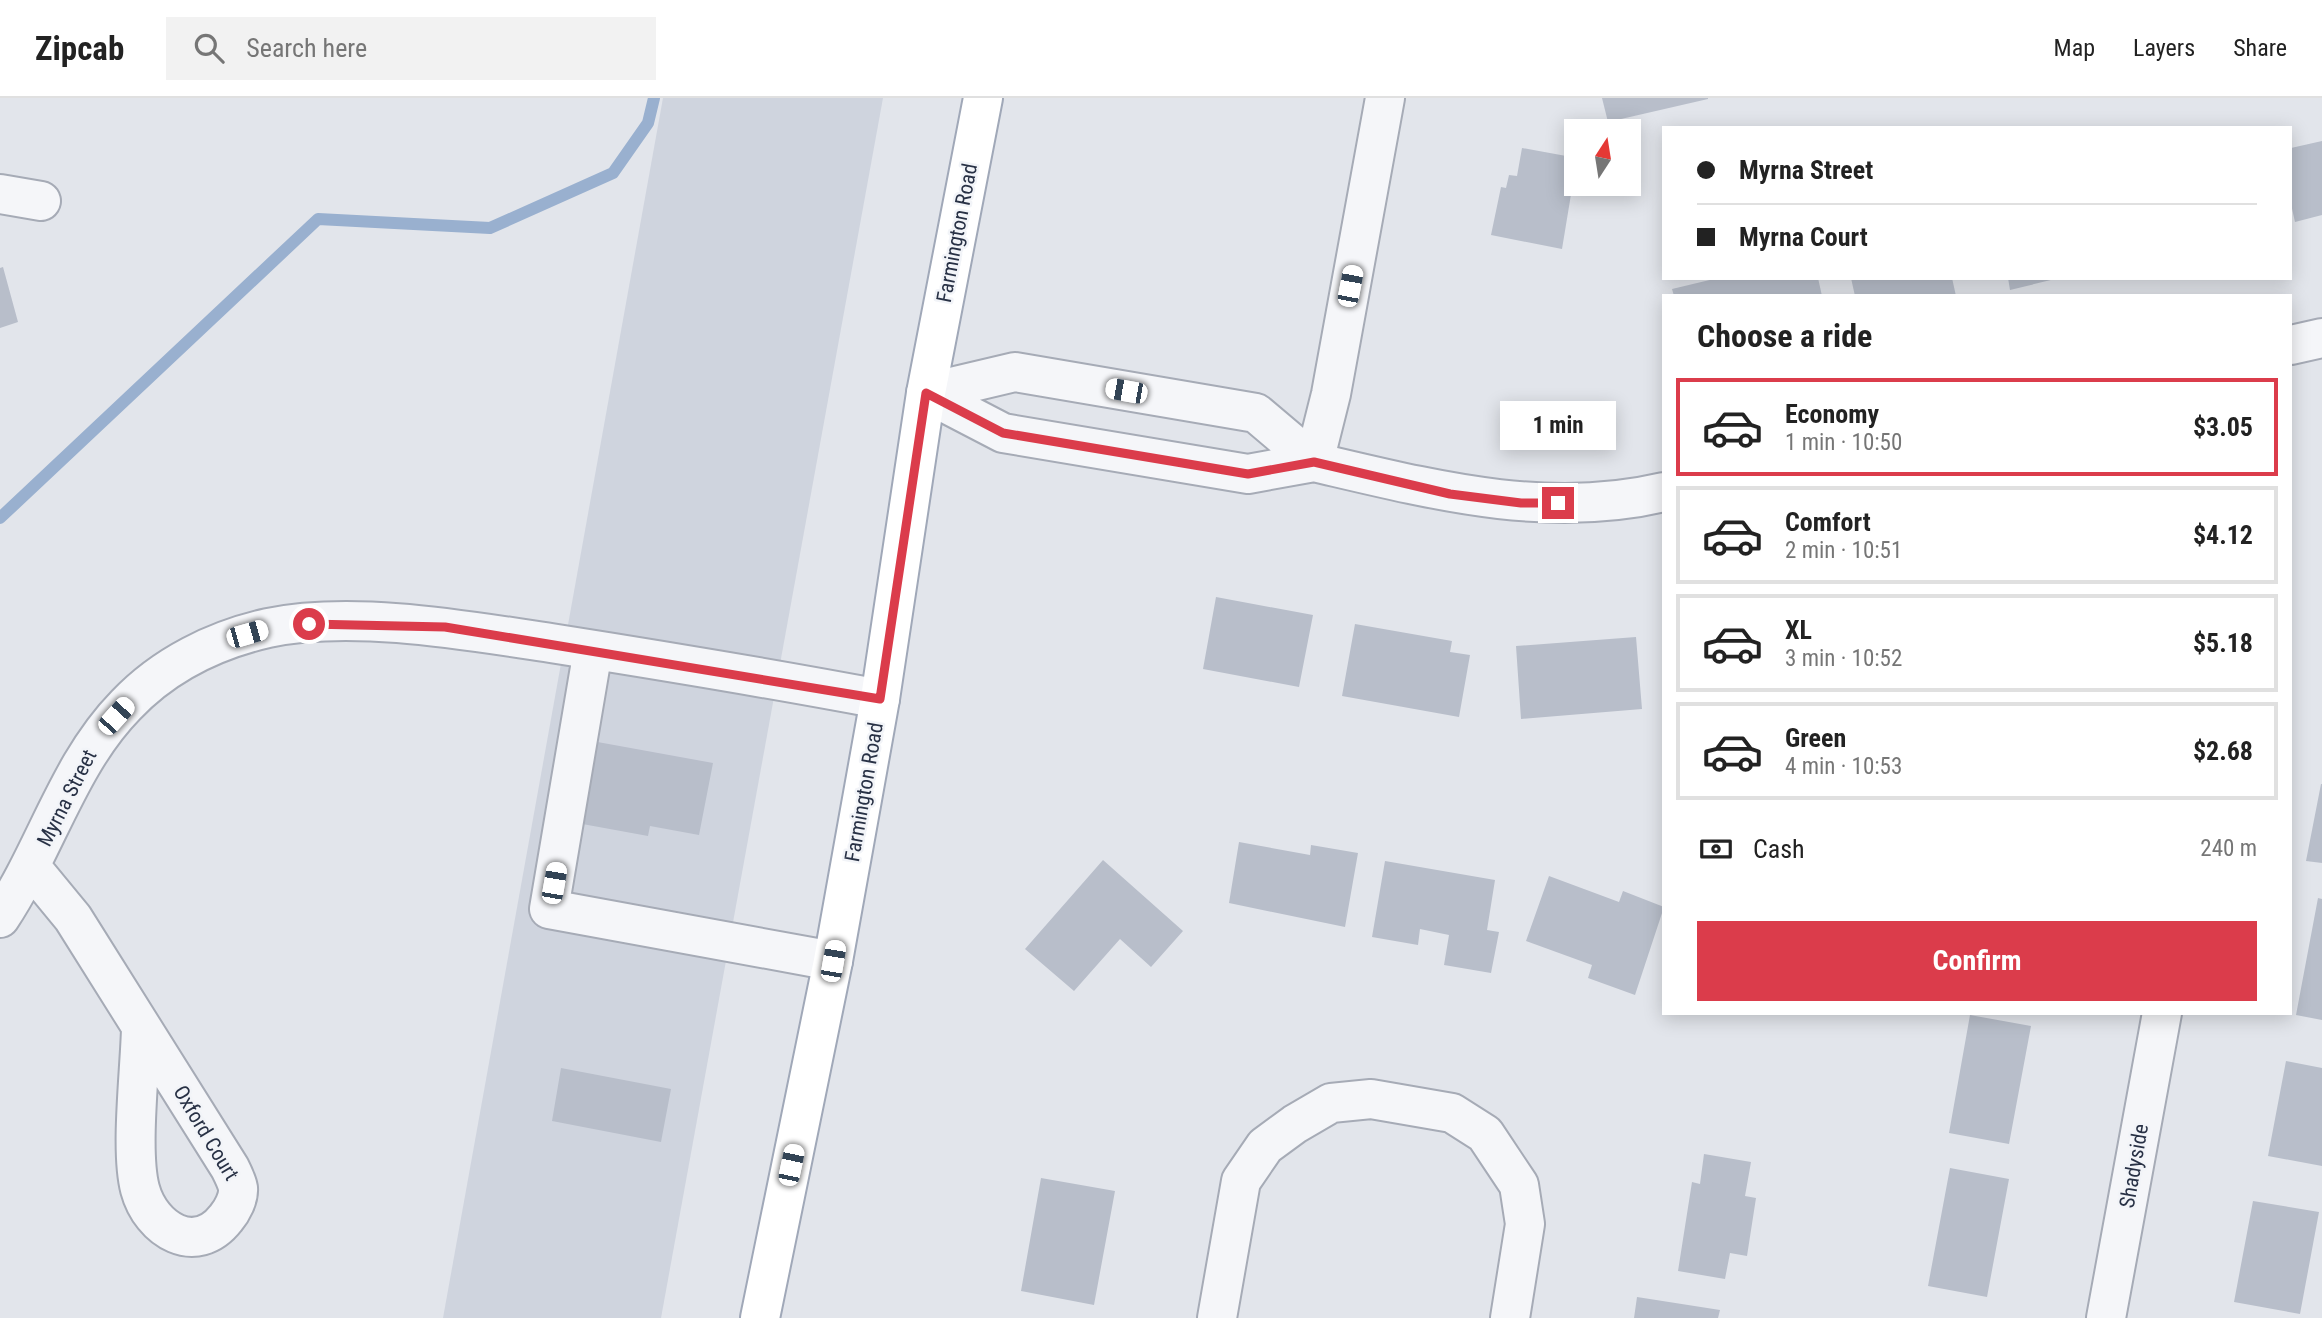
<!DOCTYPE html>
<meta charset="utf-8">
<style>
body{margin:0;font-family:"Roboto Condensed",sans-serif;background:#f2f2f2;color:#222;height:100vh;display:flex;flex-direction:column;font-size:26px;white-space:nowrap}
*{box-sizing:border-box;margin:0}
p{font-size:23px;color:#767676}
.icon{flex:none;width:38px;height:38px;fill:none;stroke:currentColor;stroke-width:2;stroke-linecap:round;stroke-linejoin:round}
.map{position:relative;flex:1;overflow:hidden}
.side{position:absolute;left:1662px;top:196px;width:630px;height:721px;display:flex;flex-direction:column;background:#fff;border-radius:0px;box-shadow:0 4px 18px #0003}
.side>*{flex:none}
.top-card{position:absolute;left:1662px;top:28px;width:630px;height:154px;border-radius:0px;box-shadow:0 4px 18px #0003;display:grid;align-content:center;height:154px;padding:0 35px;background:#fff}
.needle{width:46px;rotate:12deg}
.fabs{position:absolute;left:1564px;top:21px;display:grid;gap:14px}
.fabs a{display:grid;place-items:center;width:77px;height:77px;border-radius:0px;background:#fff;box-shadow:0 4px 18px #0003;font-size:35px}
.end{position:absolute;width:32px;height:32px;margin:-16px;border:9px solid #db3c4b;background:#fff;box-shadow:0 0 0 4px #fff}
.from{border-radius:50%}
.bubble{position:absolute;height:49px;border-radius:0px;background:#fff;box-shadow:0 4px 18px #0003;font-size:23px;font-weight:700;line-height:49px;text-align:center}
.car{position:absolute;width:21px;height:42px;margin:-21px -10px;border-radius:9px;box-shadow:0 0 5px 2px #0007;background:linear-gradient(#fff 24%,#345 0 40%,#fff 0 76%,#345 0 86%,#fff 0)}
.top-card b{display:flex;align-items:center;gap:24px;height:66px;font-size:26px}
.top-card b+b{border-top:2px solid #e0e0e0}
.top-card i{width:18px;height:18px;background:#222}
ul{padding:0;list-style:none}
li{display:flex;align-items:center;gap:21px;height:98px;margin:0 14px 10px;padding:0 21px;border:4px solid #e0e0e0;border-radius:0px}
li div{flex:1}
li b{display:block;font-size:26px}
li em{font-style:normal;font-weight:700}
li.selected{border-color:#db3c4b}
li>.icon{width:63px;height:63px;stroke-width:1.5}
h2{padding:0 35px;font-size:32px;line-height:84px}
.pay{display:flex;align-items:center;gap:18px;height:77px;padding:0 35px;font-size:26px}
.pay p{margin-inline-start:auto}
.primary-button{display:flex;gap:14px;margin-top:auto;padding:14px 35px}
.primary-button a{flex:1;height:80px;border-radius:0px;background:#db3c4b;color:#fff;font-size:28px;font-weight:700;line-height:80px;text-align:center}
header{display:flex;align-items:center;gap:42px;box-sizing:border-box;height:98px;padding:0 35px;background:#fff;border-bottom:2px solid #e0e0e0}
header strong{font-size:33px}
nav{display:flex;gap:38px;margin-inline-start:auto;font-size:24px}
.search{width:490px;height:63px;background:#f2f2f2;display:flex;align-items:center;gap:18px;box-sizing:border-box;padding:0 24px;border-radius:0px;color:#767676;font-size:26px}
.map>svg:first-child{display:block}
.built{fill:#cfd4de}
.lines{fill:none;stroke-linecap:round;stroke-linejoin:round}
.stream{stroke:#99b0cf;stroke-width:12}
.building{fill:#b8beca}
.minor-casing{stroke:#a6abb6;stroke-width:42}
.major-casing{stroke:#a0a8b8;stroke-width:42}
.minor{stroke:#f5f6f9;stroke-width:38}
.major{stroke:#fff;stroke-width:38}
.route{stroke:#db3c4b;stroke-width:9}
.labels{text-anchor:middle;stroke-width:5;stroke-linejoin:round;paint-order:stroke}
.street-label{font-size:21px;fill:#283145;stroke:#f2f4f8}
</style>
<header>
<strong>Zipcab</strong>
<div class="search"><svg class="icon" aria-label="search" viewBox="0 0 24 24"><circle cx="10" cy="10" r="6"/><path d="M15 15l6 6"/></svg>Search here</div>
<nav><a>Map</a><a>Layers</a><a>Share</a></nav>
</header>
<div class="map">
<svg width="2322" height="1220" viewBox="0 0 2322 1220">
<rect width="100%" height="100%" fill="#e2e5eb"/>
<path class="built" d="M663 0H883L661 1220H443Z"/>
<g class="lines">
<path class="stream" d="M0 420 318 121 490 130 613 75 648 25 654 0"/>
</g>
<path class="building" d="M1602 0H1708V1L1608 24Z
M2322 43V117L2295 124 2291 106V50Z
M1522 50 1577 60 1562 151 1491 137 1501 89 1506 90 1509 77 1517 78Z
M3 169 18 224 0 230V170Z
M1718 180H1818L1822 198H1674L1672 191Z
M1851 180H1952L1956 198H1855Z
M2008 180H2055V181L2010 192Z
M1216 499 1313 517 1299 589 1203 571Z
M1355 526 1452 543 1450 554 1470 557 1459 619 1342 598Z
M1636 539 1642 611 1521 621 1516 548Z
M592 643 713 665 699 737 650 728 648 738 577 725Z
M2321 686H2322V765L2306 763Z
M1239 744 1310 757 1311 747 1358 755 1345 829 1229 805Z
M1103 762 1183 833 1151 869 1120 841 1074 893 1025 851Z
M1385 763 1495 782 1487 832 1499 834 1491 875 1444 867 1449 837 1420 831 1418 847 1372 839Z
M1549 778 1619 804 1623 793 1664 809 1635 897 1588 880 1592 867 1526 843Z
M2318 800 2322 801V922L2296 917Z
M1970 917 2031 928 2009 1046 1949 1035Z
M2286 963 2322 970V1068L2268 1058Z
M561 970 671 991 661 1044 552 1023Z
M1704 1056 1751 1064 1745 1098 1756 1100 1747 1158 1730 1155 1725 1181 1678 1173 1692 1084 1700 1086Z
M1950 1070 2009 1081 1987 1199 1928 1188Z
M1041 1080 1115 1093 1094 1207 1021 1193Z
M2253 1103 2319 1114 2300 1216 2234 1204Z
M1637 1199 1720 1212 1718 1220H1634Z"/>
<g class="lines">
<g class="minor-casing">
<path id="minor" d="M1385 0 1331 296 1314 364C1430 391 1545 422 1664 394
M0 96 41 103
M2291 247 2322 240
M1015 274 1256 315 1314 364 1248 376 1003 335 926 295Z
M593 552 549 811 833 863
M31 769 73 820 230 1070C233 1076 237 1084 238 1090 239 1100 232 1113 226 1120 196 1159 151 1132 140 1091 130 1053 140 973 141 930
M0 820C46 751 68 666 126 607 164 567 215 542 268 530 355 512 470 533 557 546 665 563 773 581 880 601
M1217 1220 1241 1083 1265 1048 1295 1026 1331 1005 1371 1001 1452 1015 1485 1036 1519 1087 1525 1126 1510 1220
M2106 1220 2162 915"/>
</g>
<g class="major-casing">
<path id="major" d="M760 1220 833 863 880 601 926 295 983 0"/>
</g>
<use href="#minor" class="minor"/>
<use href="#major" class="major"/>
</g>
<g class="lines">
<path class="route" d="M309 526 445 529 880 601 926 295 1003 335 1248 376 1314 364 1450 396 1521 405H1558"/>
</g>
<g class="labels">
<g class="street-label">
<text transform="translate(957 135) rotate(-79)" y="7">Farmington Road</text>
<text transform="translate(864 694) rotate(-80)" y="7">Farmington Road</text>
<text transform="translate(67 700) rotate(-63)" y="7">Myrna Street</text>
<text transform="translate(206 1035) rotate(59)" y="7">Oxford Court</text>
<text transform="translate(2134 1068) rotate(-80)" y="7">Shadyside</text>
</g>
</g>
</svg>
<div class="fabs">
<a><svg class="needle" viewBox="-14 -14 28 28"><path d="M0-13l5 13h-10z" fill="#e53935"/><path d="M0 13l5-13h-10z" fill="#767676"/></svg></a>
</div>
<i class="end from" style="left:309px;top:526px"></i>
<i class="end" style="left:1558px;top:405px"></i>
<div class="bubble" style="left:1500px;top:303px;width:116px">1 min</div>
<i class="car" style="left:1350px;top:188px;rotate:11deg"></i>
<i class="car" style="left:1126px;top:293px;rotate:280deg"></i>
<i class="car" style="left:247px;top:536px;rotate:74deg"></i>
<i class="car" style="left:116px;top:618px;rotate:42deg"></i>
<i class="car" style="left:554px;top:785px;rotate:10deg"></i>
<i class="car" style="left:833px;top:863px;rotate:10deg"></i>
<i class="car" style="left:791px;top:1067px;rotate:12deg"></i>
<div class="top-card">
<b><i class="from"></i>Myrna Street</b>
<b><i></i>Myrna Court</b>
</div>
<section class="side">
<h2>Choose a ride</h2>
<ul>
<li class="selected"><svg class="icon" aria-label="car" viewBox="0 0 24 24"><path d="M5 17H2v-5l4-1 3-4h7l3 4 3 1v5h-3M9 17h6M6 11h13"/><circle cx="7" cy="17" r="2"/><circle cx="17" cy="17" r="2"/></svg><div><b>Economy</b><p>1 min · 10:50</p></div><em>$3.05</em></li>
<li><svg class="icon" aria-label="car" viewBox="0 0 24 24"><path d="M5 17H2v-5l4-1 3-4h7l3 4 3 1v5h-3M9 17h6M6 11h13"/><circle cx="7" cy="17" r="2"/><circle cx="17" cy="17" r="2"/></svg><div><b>Comfort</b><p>2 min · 10:51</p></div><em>$4.12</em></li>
<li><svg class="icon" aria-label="car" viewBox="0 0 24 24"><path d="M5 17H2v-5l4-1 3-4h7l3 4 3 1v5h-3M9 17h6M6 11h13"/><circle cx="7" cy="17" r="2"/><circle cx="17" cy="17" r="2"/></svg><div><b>XL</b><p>3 min · 10:52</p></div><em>$5.18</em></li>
<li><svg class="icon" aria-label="car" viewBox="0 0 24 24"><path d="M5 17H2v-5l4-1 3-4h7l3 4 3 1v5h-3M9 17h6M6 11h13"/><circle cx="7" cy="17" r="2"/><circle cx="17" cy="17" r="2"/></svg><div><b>Green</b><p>4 min · 10:53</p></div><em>$2.68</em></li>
</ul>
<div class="pay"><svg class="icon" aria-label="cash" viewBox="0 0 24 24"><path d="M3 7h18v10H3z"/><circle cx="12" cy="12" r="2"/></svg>Cash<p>240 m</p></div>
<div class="primary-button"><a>Confirm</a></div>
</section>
</div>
